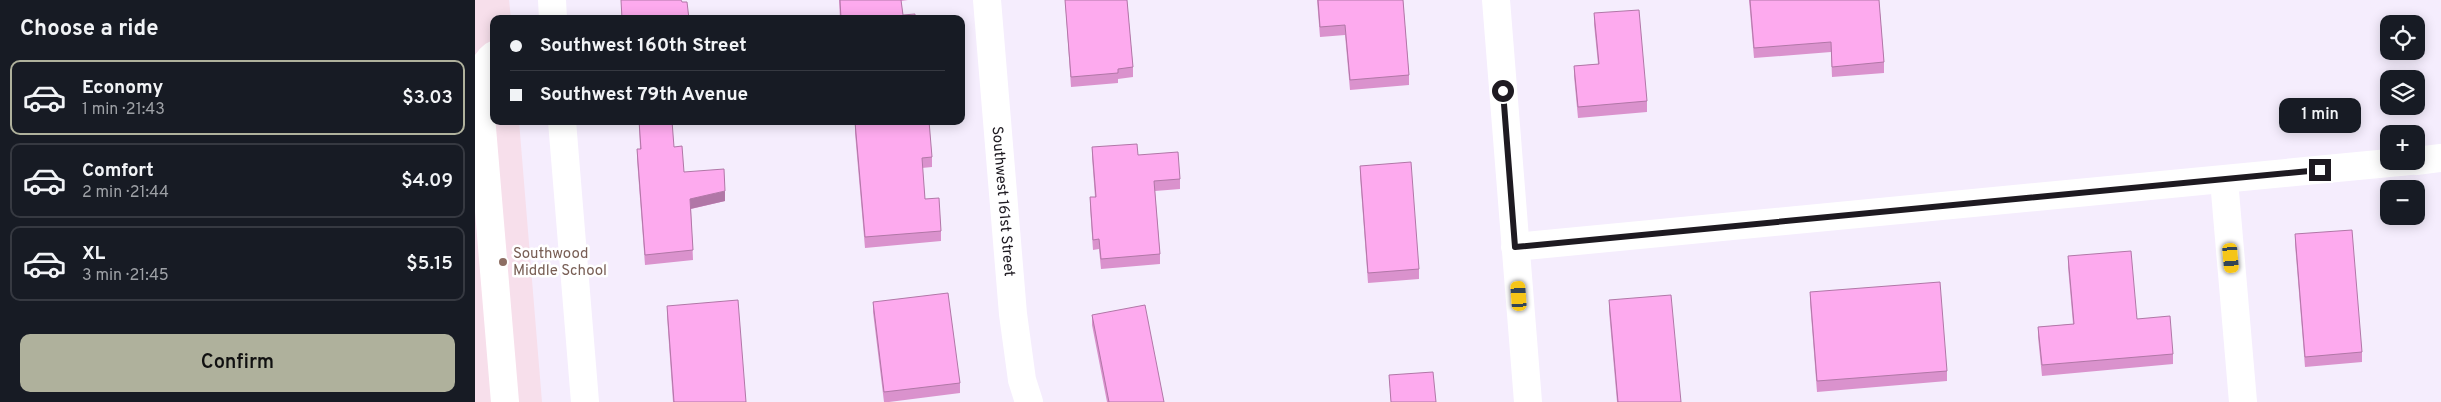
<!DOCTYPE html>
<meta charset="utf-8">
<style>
body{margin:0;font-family:Overpass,sans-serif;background:#20242c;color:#f1f3f6;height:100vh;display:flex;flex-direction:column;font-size:19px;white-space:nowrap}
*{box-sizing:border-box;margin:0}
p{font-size:16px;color:#9ea1a6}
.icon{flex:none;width:28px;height:28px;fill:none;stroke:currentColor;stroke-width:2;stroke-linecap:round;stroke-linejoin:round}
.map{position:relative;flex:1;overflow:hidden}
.side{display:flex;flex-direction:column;background:#171b24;width:475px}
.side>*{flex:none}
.top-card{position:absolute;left:15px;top:15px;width:475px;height:110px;border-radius:10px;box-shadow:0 2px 12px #0003;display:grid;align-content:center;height:110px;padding:0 20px;background:#171b24}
.controls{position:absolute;left:1905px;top:15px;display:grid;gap:10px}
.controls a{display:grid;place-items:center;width:45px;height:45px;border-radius:10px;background:#171b24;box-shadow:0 2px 12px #0003;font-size:25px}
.end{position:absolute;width:22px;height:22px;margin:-11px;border:6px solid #1e1a21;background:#fff;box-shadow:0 0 0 2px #fff}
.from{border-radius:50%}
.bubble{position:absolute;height:35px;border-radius:10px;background:#171b24;box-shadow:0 2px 12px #0003;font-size:16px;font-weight:600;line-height:35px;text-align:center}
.car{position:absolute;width:15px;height:30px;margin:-15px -8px;border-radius:6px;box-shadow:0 0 4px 1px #0007;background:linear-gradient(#f5c518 24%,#345 0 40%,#f5c518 0 76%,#345 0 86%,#f5c518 0)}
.top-card b{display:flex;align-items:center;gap:18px;height:48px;font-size:19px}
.top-card b+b{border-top:1px solid #363941}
.top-card i{width:12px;height:12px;background:#f1f3f6}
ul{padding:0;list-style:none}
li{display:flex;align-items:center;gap:15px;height:75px;margin:0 10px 8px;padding:0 10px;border:2px solid #363941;border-radius:10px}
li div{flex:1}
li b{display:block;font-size:19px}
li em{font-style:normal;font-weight:600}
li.selected{border-color:#afb19c}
li>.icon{width:45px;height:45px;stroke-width:1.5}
h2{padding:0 20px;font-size:22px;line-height:60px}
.primary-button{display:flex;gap:10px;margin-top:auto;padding:10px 20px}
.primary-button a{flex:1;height:58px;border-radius:10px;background:#afb19c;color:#111;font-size:20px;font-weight:600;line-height:58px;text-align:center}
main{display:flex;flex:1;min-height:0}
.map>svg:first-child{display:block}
.education{fill:#f7dfeb}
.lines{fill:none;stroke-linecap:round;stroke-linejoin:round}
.minor{stroke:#fff;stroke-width:28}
.wall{fill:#da92cd}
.shaded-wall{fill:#b177a7}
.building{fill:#fdaaee;stroke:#b177a7}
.route{stroke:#1e1a21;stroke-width:6}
.education-dot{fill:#8d6e63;stroke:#fff;stroke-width:2}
.labels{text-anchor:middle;stroke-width:5;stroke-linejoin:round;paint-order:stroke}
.street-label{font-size:15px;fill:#1e1a21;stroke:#fff}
.education-label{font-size:15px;fill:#785e54;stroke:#fff;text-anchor:start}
</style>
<main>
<section class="side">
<h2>Choose a ride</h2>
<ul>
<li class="selected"><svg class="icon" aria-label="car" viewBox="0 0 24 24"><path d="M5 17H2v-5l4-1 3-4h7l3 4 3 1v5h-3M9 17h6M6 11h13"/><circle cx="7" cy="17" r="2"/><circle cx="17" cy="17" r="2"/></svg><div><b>Economy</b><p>1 min · 21:43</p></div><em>$3.03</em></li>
<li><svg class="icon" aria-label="car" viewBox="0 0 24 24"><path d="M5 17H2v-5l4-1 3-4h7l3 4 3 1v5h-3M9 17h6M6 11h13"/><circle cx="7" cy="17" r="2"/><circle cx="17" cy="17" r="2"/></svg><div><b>Comfort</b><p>2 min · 21:44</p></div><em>$4.09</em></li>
<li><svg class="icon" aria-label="car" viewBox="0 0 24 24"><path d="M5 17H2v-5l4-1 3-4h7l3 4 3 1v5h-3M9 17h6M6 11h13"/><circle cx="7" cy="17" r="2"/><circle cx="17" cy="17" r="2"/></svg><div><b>XL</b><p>3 min · 21:45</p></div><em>$5.15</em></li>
</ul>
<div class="primary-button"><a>Confirm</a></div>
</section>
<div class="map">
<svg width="1966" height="402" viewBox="0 0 1966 402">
<rect width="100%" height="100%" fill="#f5edfd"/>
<path class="education" d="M0 0H34L36 19H19V121H44L67 402H0Z"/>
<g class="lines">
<g class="minor">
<path d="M77 0 78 19"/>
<path id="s1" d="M512 0 538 314 547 380 554 402"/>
<path d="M1021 0 1053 402"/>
<path d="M19 55C7 64 5 78 4 92L30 402"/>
<path d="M87 121 110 402"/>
<path d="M1941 161 1966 158"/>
<path d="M1749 180 1768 402"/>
<path d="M1040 247 1935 161"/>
</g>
</g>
<path class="wall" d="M364 0H433L426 1 428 15 440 19H365Z
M590 0H652L658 67V77L643 79V83L596 87Z
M842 0H928L934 75V85L875 90 870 35 845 37Z
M1274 0H1404L1409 62V73L1357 77 1356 52 1279 58Z
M1119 13 1172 101V112L1103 118 1099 76V66L1123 64 1119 24Z
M164 121 199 147 209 172 250 201 216 209 218 260 170 265 162 159V149H165Z
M380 122 457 157V167L447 168 450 199 466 231V241L390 248 380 133Z
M617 147 663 155 705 179V189L680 191 685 254V264L626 269 624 249 618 250 615 207V197H620L617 157Z
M885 166 944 269V279L893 283 885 176Z
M1820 234 1887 352V362L1830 367 1820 244Z
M1593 256 1662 319 1698 354V364L1567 376 1563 337V327L1598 324 1593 267Z
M1335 292 1472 371V381L1342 392 1335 302Z
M1134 300 1206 402H1142L1134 311Z
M398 302 485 383V393L414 402H409L398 312Z
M192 306 271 402H198L192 316Z
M617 315 689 402H632L617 325Z
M914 375 961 402H916Z"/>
<path class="shaded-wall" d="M250 191V201L215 209V199Z"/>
<path class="building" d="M146 0H206L207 2H212L214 19H147Z
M365 0H426L428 15 440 14V19H366Z
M590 0H652L658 67 643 69V73L596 77Z
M843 0H928L934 75 875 80 870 25 845 27Z
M1275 0H1404L1409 62 1357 67 1356 42 1279 48Z
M1164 10 1172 101 1103 107 1099 66 1124 64 1119 13Z
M164 121H197L199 147 207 146 209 172 249 169 250 191 215 199 218 250 170 255 162 149H166Z
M393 121H454L457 157 447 158 450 199 464 198 466 231 390 237 380 122Z
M662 144 663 155 703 152 705 179 679 181 685 254 626 259 624 239 618 240 615 197H621L617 147Z
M936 162 944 269 893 273 885 166Z
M1877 230 1887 352 1830 357 1820 234Z
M1656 251 1662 319 1695 316 1698 354 1567 365 1563 327 1599 324 1593 256Z
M1465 282 1472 371 1342 381 1335 292Z
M473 293 485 383 409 392 398 302Z
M1196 295 1206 402H1143L1134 300Z
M263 300 271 402H199L192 306Z
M670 305 689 402H634L617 315Z
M958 372 961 402H916L914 375Z"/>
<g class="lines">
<path class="route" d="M1028 91 1040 247 1845 170"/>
</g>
<circle class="education-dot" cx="28" cy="262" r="5"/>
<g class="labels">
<g class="street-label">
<text dy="5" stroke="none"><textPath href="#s1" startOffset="202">Southwest 161st Street</textPath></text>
</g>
<g class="education-label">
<text x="38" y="258">Southwood<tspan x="38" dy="17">Middle School</tspan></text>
</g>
</g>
</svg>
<div class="controls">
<a><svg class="icon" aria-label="locate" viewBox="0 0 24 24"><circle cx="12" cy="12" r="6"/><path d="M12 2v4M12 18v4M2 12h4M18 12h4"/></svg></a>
<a><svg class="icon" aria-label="layers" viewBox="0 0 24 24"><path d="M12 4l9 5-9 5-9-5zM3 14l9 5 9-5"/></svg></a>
<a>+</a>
<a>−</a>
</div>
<i class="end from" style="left:1028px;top:91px"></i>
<i class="end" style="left:1845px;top:170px"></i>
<div class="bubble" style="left:1804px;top:98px;width:82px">1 min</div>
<i class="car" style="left:1756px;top:258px;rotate:175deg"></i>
<i class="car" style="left:1044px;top:296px;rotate:356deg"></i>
<div class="top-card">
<b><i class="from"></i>Southwest 160th Street</b>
<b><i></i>Southwest 79th Avenue</b>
</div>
</div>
</main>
